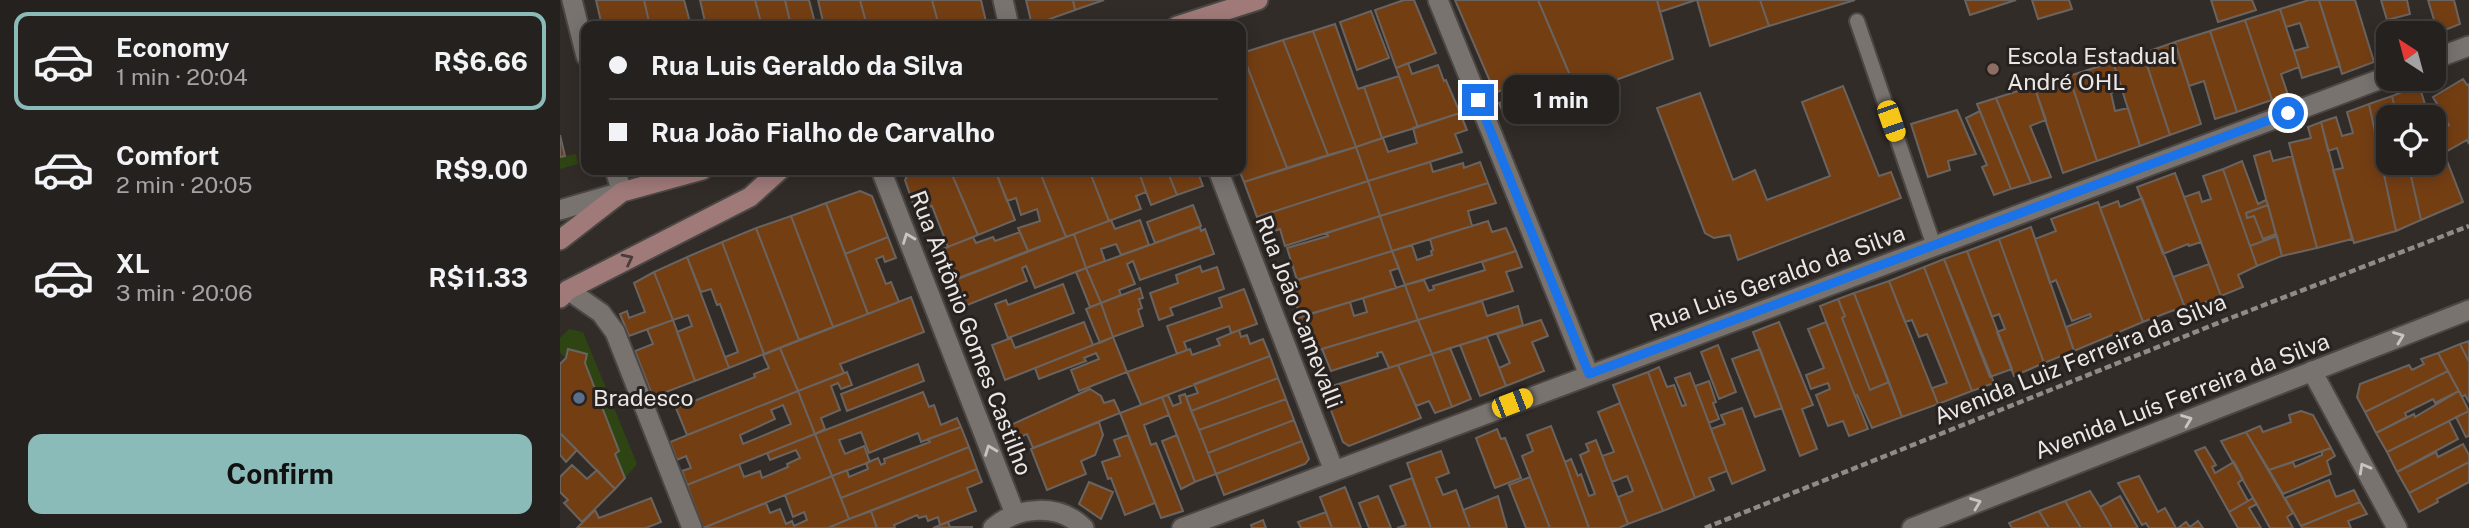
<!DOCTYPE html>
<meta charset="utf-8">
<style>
body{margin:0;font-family:"Public Sans",sans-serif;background:#2d2927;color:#f1f3f6;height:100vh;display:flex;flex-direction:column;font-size:26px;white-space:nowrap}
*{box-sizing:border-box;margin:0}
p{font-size:23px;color:#a3a3a4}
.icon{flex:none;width:38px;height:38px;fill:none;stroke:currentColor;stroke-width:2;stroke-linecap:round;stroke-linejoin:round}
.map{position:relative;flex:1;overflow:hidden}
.side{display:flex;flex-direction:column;background:#25211e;width:560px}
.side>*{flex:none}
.top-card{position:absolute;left:21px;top:21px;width:665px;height:154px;border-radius:14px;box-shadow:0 4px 18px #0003,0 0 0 2px #423e3c;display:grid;align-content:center;height:154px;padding:0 28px;background:#25211e}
.needle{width:46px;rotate:324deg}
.fabs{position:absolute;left:1816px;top:21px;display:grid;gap:14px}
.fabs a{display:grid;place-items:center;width:70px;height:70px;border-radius:14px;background:#25211e;box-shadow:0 4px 18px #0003,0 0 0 2px #423e3c;font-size:35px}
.end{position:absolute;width:32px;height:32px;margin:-16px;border:9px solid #1a73e8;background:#fff;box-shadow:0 0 0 4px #fff}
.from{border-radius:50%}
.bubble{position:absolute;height:49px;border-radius:14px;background:#25211e;box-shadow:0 4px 18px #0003,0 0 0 2px #423e3c;font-size:23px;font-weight:700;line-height:49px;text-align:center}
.car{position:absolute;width:21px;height:42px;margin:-21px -10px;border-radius:9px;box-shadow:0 0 5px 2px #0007;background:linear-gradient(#f5c518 24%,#345 0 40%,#f5c518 0 76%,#345 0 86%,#f5c518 0)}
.top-card b{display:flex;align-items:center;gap:24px;height:66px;font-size:26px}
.top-card b+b{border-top:2px solid #423e3c}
.top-card i{width:18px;height:18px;background:#f1f3f6}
ul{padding:12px 0 0;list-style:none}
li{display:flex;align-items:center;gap:21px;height:98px;margin:0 14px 10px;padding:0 14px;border:4px solid transparent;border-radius:14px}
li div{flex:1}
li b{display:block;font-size:26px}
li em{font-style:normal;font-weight:700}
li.current{border-color:#8bbbb9}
li>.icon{width:63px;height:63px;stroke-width:1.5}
.button{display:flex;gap:14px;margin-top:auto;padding:14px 28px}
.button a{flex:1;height:80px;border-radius:14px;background:#8bbbb9;color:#111;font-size:28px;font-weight:700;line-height:80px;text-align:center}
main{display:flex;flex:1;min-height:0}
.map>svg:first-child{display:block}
.green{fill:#2e4513}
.building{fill:#743e13;stroke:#6a6461;stroke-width:2;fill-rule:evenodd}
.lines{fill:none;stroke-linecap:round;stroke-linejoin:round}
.service-casing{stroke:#4b4744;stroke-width:18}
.minor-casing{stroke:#4b4744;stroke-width:23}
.tertiary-casing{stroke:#4b4744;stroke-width:23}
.secondary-casing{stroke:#4b4744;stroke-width:23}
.path{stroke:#8f8b88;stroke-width:4.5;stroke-dasharray:7 3.5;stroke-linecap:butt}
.service{stroke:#797370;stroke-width:14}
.minor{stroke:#797370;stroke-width:19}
.tertiary{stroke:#797370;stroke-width:19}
.secondary{stroke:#9f7a79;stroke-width:19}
.oneway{stroke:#c8c4c2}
.oneway2{stroke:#4b3c3a}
.route{stroke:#1a73e8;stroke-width:9}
.education-dot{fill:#8d6e63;stroke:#27221f;stroke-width:2.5}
.service-dot{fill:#5c6f8a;stroke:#27221f;stroke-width:2.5}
.labels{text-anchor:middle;stroke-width:6;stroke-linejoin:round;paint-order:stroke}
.poi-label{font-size:23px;fill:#eae7e5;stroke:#27221f;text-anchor:start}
.street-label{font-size:23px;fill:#eae7e5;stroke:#27221f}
</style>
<main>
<section class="side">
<ul>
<li class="current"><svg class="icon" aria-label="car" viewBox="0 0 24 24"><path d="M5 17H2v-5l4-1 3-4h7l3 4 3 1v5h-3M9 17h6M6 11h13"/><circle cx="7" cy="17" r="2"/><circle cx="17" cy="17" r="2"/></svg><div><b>Economy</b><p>1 min · 20:04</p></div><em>R$6.66</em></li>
<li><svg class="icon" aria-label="car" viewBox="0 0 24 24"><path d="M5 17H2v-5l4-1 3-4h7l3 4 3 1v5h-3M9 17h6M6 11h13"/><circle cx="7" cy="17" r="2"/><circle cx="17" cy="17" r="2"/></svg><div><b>Comfort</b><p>2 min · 20:05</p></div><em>R$9.00</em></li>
<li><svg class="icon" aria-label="car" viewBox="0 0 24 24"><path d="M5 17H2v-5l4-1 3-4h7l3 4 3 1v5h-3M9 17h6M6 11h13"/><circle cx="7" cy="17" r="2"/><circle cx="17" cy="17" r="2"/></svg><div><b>XL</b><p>3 min · 20:06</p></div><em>R$11.33</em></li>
</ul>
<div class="button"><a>Confirm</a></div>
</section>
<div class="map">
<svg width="1909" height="528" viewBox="0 0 1909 528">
<rect width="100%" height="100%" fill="#312c28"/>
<path class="green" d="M16 154 18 164 0 169V157Z
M9 329 23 332 77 464 65 478 55 454 59 451 25 363 27 355 8 349 6 358 0 352V338Z"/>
<path class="building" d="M36 0H84L90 26H42Z
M84 0H124L131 26H90Z
M140 0H195L202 26H146Z
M195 0H225L231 26H202Z
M225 0H249L255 23 259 22 260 26H231Z
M258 0H300L307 26H264Z
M300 0H372L379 26H307Z
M372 0H421L427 26H379Z
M466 0H513L515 10 476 24 471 21Z
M513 0H544L515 10Z
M844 0H854L876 53 836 68 815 10Z
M895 0H978L1018 94 946 120 939 103 986 86 980 74 935 93Z
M978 0H1097L1113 59 1018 94Z
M1097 0H1136L1100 12Z
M1137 0H1200L1209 26 1150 46Z
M1200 0H1295L1209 26Z
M1405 0H1456L1410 15Z
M1472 0H1509L1512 9 1478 19Z
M1651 0H1692L1696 10 1658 22Z
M1749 0H1759L1780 66 1742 78 1734 51 1748 47 1740 23 1726 27 1720 9Z
M1759 0H1795L1814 62 1782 74Z
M1821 0H1847L1850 14 1827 20Z
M1868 0H1894L1900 24 1878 33Z
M1720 9 1739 67 1721 74 1728 95 1712 100 1685 20Z
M811 11 829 58 797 70 780 22Z
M1685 20 1712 100 1677 112 1650 31Z
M775 24 798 89 804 87 822 138 796 147 753 31Z
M753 31 796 147 768 155 723 40Z
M1650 31 1677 112 1655 119 1644 81 1629 86 1615 42Z
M723 40 768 155 727 168 682 53Z
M1615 42 1641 124 1610 135 1583 53Z
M682 53 727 168 684 182 679 170Z
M1583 53 1610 135 1580 146 1553 62Z
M1553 62 1562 89 1551 93 1555 111 1568 108 1580 146 1537 161 1509 76Z
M848 63 852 74 878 65 884 81 886 80 900 113 858 127 836 68Z
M839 76 858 127 822 138 804 87Z
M1509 76 1537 161 1503 173 1474 86Z
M1903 79 1907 85 1909 84V144L1907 140 1884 153 1903 202 1861 220 1848 163H1874V144L1877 143 1874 133 1889 125 1873 97Z
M1859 85 1869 117H1837L1832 96Z
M1283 86 1319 176 1331 172 1341 198 1178 260 1170 235 1154 238 1145 233 1097 108 1140 93 1173 180 1195 170 1207 200 1270 176 1242 102Z
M1474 86 1486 120 1470 126 1491 177 1471 183 1436 98Z
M1832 96 1837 117H1829V163H1848L1861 220 1836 231 1809 104Z
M1436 98 1471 183 1451 189 1417 104Z
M1809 104 1836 231 1794 243 1773 170 1783 168 1777 148 1768 151 1761 122 1776 117 1782 136 1793 133 1787 112Z
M1397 110 1416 154 1388 161 1390 170 1368 177 1351 124Z
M1420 111 1451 189 1434 195 1422 167 1427 165 1406 118Z
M900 113 907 130 895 134 902 152 808 181 796 147 823 138 828 152 857 143 853 128Z
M1761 122 1792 239 1757 248 1729 143 1751 138 1748 127Z
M0 135 5 156 0 157Z
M796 147 808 181 697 217 684 182Z
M1710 151 1713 161 1732 156 1757 248 1722 256 1694 156Z
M1682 161 1698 204 1706 200 1708 205 1686 213 1687 218 1694 216 1703 239 1716 234 1717 236 1690 246 1663 169Z
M870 162 873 172 903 163 904 168 920 162 928 183 820 216 808 181Z
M1663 169 1697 266 1678 275 1683 287 1661 296 1624 197 1639 192 1642 202 1651 199 1643 176Z
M362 170H390L418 235 388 247 372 206 356 212 345 180 347 176Z
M390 170H435L455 220 418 235Z
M435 170H479L506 237 468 251 458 228 480 221 477 209 461 215 456 198 447 201Z
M479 170H529L549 221 506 237Z
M529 170H578L586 192 576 196 581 209 549 221Z
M578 170H607L617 195 591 205Z
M607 170H637L643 186 617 195Z
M1615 173 1641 242 1629 246 1628 244 1603 254 1577 187Z
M808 181 820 216 725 246 720 229 704 235 697 217Z
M928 183 936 203 908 211 912 226 832 251 820 216Z
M300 191 312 196 328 237 285 254 266 203Z
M1582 198 1626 310 1616 314 1614 310 1583 322 1540 208 1558 201 1560 207Z
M1538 202 1583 322 1514 351 1506 327 1531 317 1530 314 1512 321 1496 280 1490 283 1475 239 1496 231 1491 219Z
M266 203 308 314 273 327 231 216Z
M633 205 641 226 595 243 587 222Z
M1708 205 1716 234 1703 239 1694 216 1687 218 1686 213Z
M231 216 273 327 239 340 196 228Z
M820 216 832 251 737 280 727 248 768 236 767 233Z
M551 220 555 229 580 220 589 245 561 255 556 244 541 249 545 261 526 268 514 234Z
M928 221 932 232 946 228 956 251 845 285 832 251 852 245 857 260 872 255 871 251 873 250 870 239Z
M640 227 641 231 645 229 654 254 580 280 573 261 567 264 575 284 559 290 561 295 541 303 526 268Z
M1471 227 1514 351 1484 363 1439 239Z
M196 228 239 340 204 354 162 242Z
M460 232 468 251 391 281 380 250 413 237 416 243 433 237 435 241Z
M514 234 526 268 475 288 466 266 462 268 467 281 395 310 385 284Z
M1717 236 1722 256 1697 266 1690 246Z
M328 237 336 258 325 262 323 256 316 259 326 284 331 282 339 302 308 314 285 254Z
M1439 239 1484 363 1454 376 1437 332 1445 329 1439 314 1432 317 1407 251Z
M162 242 204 354 169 368 165 357 178 352 160 304 157 305 151 289 141 292 127 257Z
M832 251 839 268 830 271 836 288 741 317 728 283Z
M956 251 962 267 946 272 953 291 858 320 845 285 864 280 869 291 874 289 873 286 925 270 922 262Z
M1407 251 1452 369 1430 377 1384 259Z
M127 257 169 368 135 381 117 332 132 326 128 315 113 320 94 272Z
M1384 259 1434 383 1412 391 1364 267Z
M1649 264 1661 296 1626 310 1613 277Z
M640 266 642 272 657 267 664 289 610 308 613 315 599 320 590 293 618 283 616 275Z
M1364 267 1412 391 1378 404 1372 388 1387 383 1367 334 1359 337 1352 320 1345 322 1329 281Z
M526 268 541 303 530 307 516 272Z
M94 272 113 320 69 336 60 314 67 311 69 318 85 312 74 283Z
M1329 281 1378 404 1342 417 1294 293Z
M503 284 514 313 448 338 435 304 446 300 448 305Z
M845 285 858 320 749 353 736 318 790 302 794 316 807 312 803 298Z
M580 288 583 298 579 299 582 308 578 310 583 326 553 337 541 303Z
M684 289 697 324 671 333 669 326 624 342 627 350 617 354 607 326 662 307 659 298Z
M1294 293 1329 382 1310 390 1282 318 1285 316 1278 299Z
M351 297 364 332 280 364 284 373 238 391 220 348Z
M1278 299 1285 316 1282 318 1310 390 1329 382 1342 417 1312 428 1297 395 1295 396 1260 306Z
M922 301 927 316 958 306 963 325 872 354 858 320Z
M541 303 553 337 540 343 526 309Z
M113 320 135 381 93 397 75 351 93 344 87 329Z
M858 320 872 354 829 368 822 352 817 353 818 356 771 371 762 349Z
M981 320 988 336 972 342 984 371 946 386 939 368 950 363 937 334Z
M524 322 533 345 445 380 432 345 451 338 455 348Z
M1219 322 1253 405 1242 409 1257 449 1240 456 1193 332Z
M1266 322 1308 429 1289 436 1283 421 1268 426 1256 395 1270 389 1268 383 1251 389 1246 375 1264 368 1248 329Z
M679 330 681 337 687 335 690 344 703 339 710 356 581 405 567 372 630 349 632 355 660 345 657 339Z
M553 337 567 372 519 391 511 370 539 359 536 353 524 358 526 361 479 379 475 368Z
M927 337 946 386 920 396 900 345Z
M1909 341V362L1900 344Z
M1900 344 1909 362V402L1905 395 1902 397 1878 353Z
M1158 345 1176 392 1159 399 1141 352Z
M220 348 238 391 127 435 116 408 195 377 194 374 209 368 203 355Z
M890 348 911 399 892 407 872 354Z
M8 349 27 354 25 363 59 451 55 454 65 478 55 489 0 433V364L6 358Z
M1200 349 1222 408 1195 417 1172 359Z
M1878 353 1888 371 1805 412 1797 397 1800 384 1849 365 1852 370 1864 364 1861 359Z
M872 354 892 407 875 413 869 401 856 406 838 365Z
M710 356 718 378 631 411 626 397 638 393 634 384Z
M358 364 364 381 287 411 281 394Z
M838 365 861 418 789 446 783 442 763 389Z
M1099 367 1107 387 1114 385 1122 406 1126 405 1115 378 1130 373 1167 471 1149 478 1154 490 1135 498 1088 372Z
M1888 371 1899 391 1875 403 1873 399 1845 413 1847 417 1816 433 1805 412Z
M287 372 292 385 281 389 278 383 271 386 280 410 261 418 265 429 255 434 238 391Z
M1088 372 1135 498 1103 511 1053 385Z
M718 378 726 399 639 430 631 411Z
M1149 381 1156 402 1153 403 1159 419 1149 423 1135 386Z
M530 389 541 396 544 403 554 400 560 413 473 448 467 434 447 442 442 429Z
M238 391 255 434 127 485 122 471 131 468 126 456 117 460 110 442ZM223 405 231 424 183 444 180 435 215 419 211 410Z
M1899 391 1909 411 1827 452 1816 433 1854 414 1855 417Z
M363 392 369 407 374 405 381 425 397 418 401 427 361 442 358 433 309 453 301 432 279 440 285 454 304 446 310 462 272 476 255 434Z
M625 394 656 474 635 482 602 397 608 395 613 406 621 403 619 396Z
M602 397 609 415 584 425 591 445 596 443 623 511 601 518 560 413Z
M726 399 734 420 648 453 639 430Z
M1060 403 1103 511 1068 524 1058 497 1073 491 1067 476 1052 482 1042 456 1054 452 1038 412Z
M1182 408 1205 470 1172 484 1151 429 1165 424 1161 415Z
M1741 411 1753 415 1771 448 1709 470 1686 432 1700 426 1703 432 1731 422 1729 415Z
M1909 411V436L1906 437 1896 417Z
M734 420 742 441 656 474 648 453Z
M1889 421 1898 439 1837 472 1827 452Z
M539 422 543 435 535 455 521 461 526 474 487 490 471 449Z
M991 426 1005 462 1029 528H990L962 456 973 451 967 435Z
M401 427 409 447 281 498 272 476 287 470 289 477 308 469 306 463 318 458 321 465 325 463 324 459 370 442 368 439Z
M937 429 941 439 945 438 961 478 935 488 916 438Z
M1686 432 1733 513 1727 517 1733 528H1710L1661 441Z
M0 433 17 450 6 462 0 455Z
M255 434 272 476 143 528 127 485 179 464 184 477 200 471 202 478 228 467 227 464 240 458 236 450 210 460 207 453Z
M568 435 595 503 565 515 551 478 548 479 542 462 560 456 554 440Z
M617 435 635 482 621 489 602 441Z
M1036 440 1068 524 1059 528H1029L1005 462 1011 459 1018 476 1021 474 1029 496 1035 494 1020 455 1029 451 1026 444Z
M742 441 749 459 745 464 664 495 656 474Z
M1903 444 1909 455V462L1849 493 1837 472 1876 452 1878 457Z
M409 447 417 469 289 519 281 498Z
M1645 447 1656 465 1652 467 1655 473 1674 462 1683 479 1678 483 1688 501 1669 512 1635 451Z
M1771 448 1775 456 1767 461 1771 474 1723 494 1709 470 1733 462 1735 467 1762 455V451Z
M881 451 889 473 876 478 883 495 896 490 910 528H871L847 463Z
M1909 462V482L1877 499 1878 502 1859 512 1849 493Z
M12 465 27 479 37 470 55 489 22 522 4 503 8 500 0 492V477Z
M417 469 422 482 407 488 416 511 380 525 378 517 368 521 366 516 359 518 357 515 334 525 335 528H317L311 511Z
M272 476 289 519 268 528H143L206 503 210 513 220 509 226 524 232 521 234 526 247 520 244 512 233 517 225 495Z
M1579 476 1598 512 1605 508 1616 528H1589L1586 523 1582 525 1558 483Z
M970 477 990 528H966L949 485Z
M852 478 871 528H837L846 525 830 486Z
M1769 480 1776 497 1794 490 1800 502 1741 526 1725 498Z
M529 482 553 492 541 519 519 504Z
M785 487 801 528H772L760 497Z
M1530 491 1540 507 1552 528H1521L1505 501Z
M818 496 831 528H809L799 503Z
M938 496 947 528H910L903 510Z
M1560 496 1578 528H1552L1540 507Z
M91 498 101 522 86 528H17L35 510 39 518Z
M1693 498 1697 504 1689 508 1701 528H1678L1669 512Z
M1505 501 1521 528H1489L1479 511Z
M1800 502 1807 514 1788 521 1791 528H1742L1741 526Z
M311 511 317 528H268L289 519Z
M1479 511 1489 528H1452L1449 523Z
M766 512 772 528H741L738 522Z
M703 520 706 528H692L691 525Z
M1638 521 1643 528H1618L1626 522 1630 527Z
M388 522 390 527H413L373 528Z"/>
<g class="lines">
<g class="service-casing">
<path id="service" d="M1297 21 1374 246"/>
</g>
<g class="minor-casing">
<path id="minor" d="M12 0 26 56
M443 0 449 26
M878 0 1029 375
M1874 59 1909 46
M55 170 62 192
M321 170 455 514
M658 170 774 471
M8 290 41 313 55 332 132 528
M1752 371 1837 528
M433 528C458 506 499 503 524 528
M622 528 1829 76"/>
</g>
<g class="tertiary-casing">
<path id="tertiary" d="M0 210 61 192
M1352 528 1909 310"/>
</g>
<g class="secondary-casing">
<path id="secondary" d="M617 26 698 0
M0 240 62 192 142 170
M0 298 8 290 190 197 220 170"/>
</g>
<path class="path" d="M1145 528 1673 317 1909 226"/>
<use href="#service" class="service"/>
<use href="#minor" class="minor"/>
<use href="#tertiary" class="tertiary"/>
<use href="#secondary" class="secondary"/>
</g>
<defs><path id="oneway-chevron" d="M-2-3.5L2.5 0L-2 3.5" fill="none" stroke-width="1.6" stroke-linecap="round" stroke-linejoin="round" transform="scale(1.75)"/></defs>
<g class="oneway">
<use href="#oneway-chevron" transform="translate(348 238) rotate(-111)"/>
<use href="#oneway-chevron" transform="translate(1839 337) rotate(-21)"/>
<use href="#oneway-chevron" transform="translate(1627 420) rotate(-21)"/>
<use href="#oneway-chevron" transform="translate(430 450) rotate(-111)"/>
<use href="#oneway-chevron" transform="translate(1804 468) rotate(-119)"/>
<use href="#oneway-chevron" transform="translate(1416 503) rotate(-21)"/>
</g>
<use class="oneway2" href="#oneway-chevron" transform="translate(68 259) rotate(-27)"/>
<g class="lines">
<path class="route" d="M918 100 1029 374 1728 113"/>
</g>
<circle class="education-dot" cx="1433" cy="69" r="7"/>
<circle class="service-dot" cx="19" cy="398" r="7"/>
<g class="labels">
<g class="poi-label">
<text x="1447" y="64">Escola Estadual<tspan x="1447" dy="26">André OHL</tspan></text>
<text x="33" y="406">Bradesco</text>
</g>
<g class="street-label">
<text transform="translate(1217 278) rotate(-20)" y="8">Rua Luis Geraldo da Silva</text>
<text transform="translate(739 312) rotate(69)" y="8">Rua João Camevalli</text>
<text transform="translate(411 333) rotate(69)" y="8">Rua Antônio Gomes Castilho</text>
<text transform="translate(1520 359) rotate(-22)" y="8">Avenida Luiz Ferreira da Silva</text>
<text transform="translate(1622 396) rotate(-21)" y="8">Avenida Luís Ferreira da Silva</text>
</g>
</g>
</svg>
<div class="fabs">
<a><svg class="needle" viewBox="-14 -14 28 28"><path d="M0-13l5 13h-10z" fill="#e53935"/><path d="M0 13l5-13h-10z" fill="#a3a3a4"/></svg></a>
<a><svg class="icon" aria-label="locate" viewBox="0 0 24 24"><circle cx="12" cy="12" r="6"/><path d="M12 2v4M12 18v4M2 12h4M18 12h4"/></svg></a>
</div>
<i class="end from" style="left:1728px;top:113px"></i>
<i class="end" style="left:918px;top:100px"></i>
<div class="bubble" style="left:943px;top:75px;width:116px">1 min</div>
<i class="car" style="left:1331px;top:121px;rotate:161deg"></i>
<i class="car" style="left:952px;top:403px;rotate:69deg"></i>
<div class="top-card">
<b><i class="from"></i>Rua Luis Geraldo da Silva</b>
<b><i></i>Rua João Fialho de Carvalho</b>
</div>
</div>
</main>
